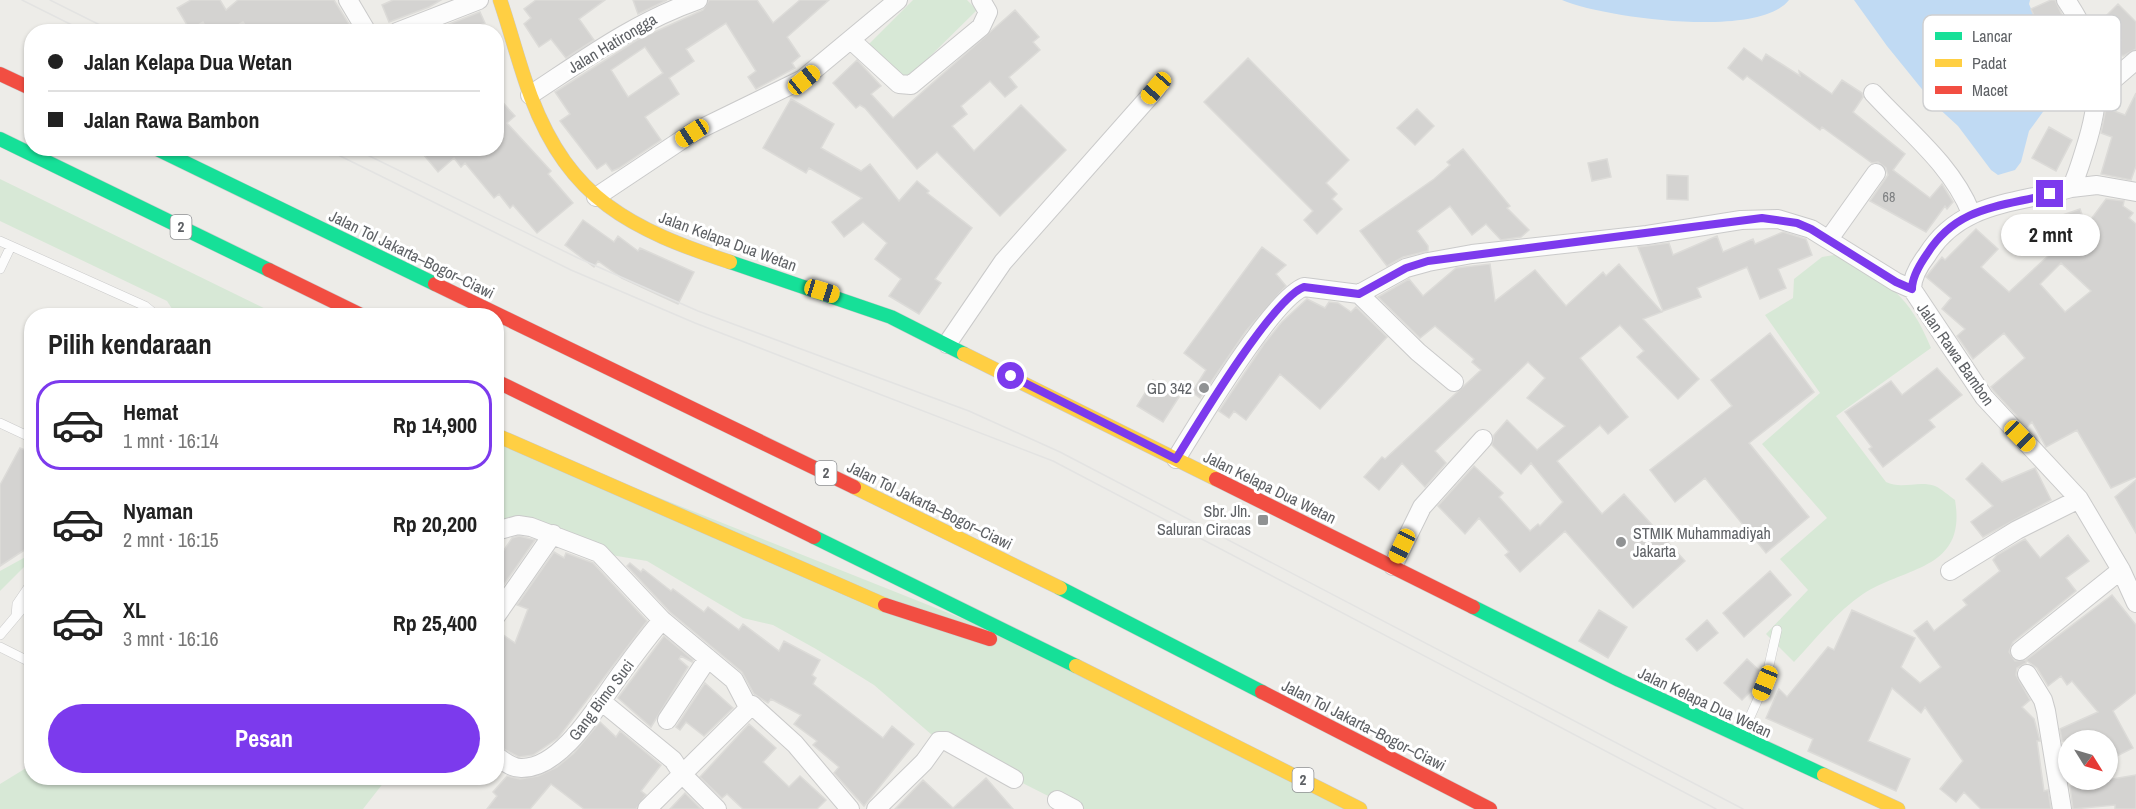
<!DOCTYPE html>
<html lang="id">
<meta charset="utf-8">
<style>
body{margin:0;font-family:"Archivo Narrow",sans-serif;background:#f2f2f2;color:#222;height:100vh;display:flex;flex-direction:column;font-size:22px;white-space:nowrap}
*{box-sizing:border-box;margin:0}
p{font-size:20px;color:#767676}
.icon{flex:none;width:33px;height:33px;fill:none;stroke:currentColor;stroke-width:2;stroke-linecap:round;stroke-linejoin:round}
.map{position:relative;flex:1;overflow:hidden}
.side{position:absolute;left:24px;top:308px;width:480px;height:477px;display:flex;flex-direction:column;background:#fff;border-radius:24px;box-shadow:0 2px 4px #0004}
.side>*{flex:none}
.guide{position:absolute;left:24px;top:24px;width:480px;height:132px;border-radius:24px;box-shadow:0 2px 4px #0004;display:grid;align-content:center;height:132px;padding:0 24px;background:#fff}
.needle{width:39px;rotate:127deg}
.fabs{position:absolute;left:2058px;top:730px;display:grid;gap:12px}
.fabs a{display:grid;place-items:center;width:60px;height:60px;border-radius:50%;background:#fff;box-shadow:0 2px 4px #0004;font-size:30px}
.end{position:absolute;width:27px;height:27px;margin:-14px;border:8px solid #7c3aed;background:#fff;box-shadow:0 0 0 3px #fff}
.from{border-radius:50%}
.bubble{position:absolute;height:42px;border-radius:21px;background:#fff;box-shadow:0 2px 4px #0004;font-size:20px;font-weight:700;line-height:42px;text-align:center}
.car{position:absolute;width:18px;height:36px;margin:-18px -9px;border-radius:8px;box-shadow:0 0 4px 2px #0007;background:linear-gradient(#f5c518 24%,#345 0 40%,#f5c518 0 76%,#345 0 86%,#f5c518 0)}
.guide b{display:flex;align-items:center;gap:21px;height:57px;font-size:22px}
.guide b+b{border-top:2px solid #e0e0e0}
.guide i{width:15px;height:15px;background:#222}
ul{padding:0;list-style:none}
li{display:flex;align-items:center;gap:18px;height:90px;margin:0 12px 9px;padding:0 12px;border:3px solid transparent;border-radius:24px}
li div{flex:1}
li b{display:block;font-size:22px}
li em{font-style:normal;font-weight:700}
li.current{border-color:#7c3aed}
li>.icon{width:54px;height:54px;stroke-width:1.5}
h2{padding:0 24px;font-size:27px;line-height:72px}
.button{display:flex;gap:12px;margin-top:auto;padding:12px 24px}
.button a{flex:1;height:69px;border-radius:36px;background:#7c3aed;color:#fff;font-size:24px;font-weight:700;line-height:69px;text-align:center}
.map>svg:first-child{display:block}
.green{fill:#d7e8d6}
.water{fill:#c0daf3}
.building{fill:#d4d3d1;stroke:#dcdbd8;stroke-width:1.5;fill-rule:evenodd}
.lines{fill:none;stroke-linecap:round;stroke-linejoin:round}
.lane-casing{stroke:#cacaca;stroke-width:10}
.street-casing{stroke:#cacaca;stroke-width:20}
.fast-casing{stroke:#cacaca;stroke-width:15}
.slow-casing{stroke:#cacaca;stroke-width:15}
.jam-casing{stroke:#cacaca;stroke-width:15}
.lane{stroke:#fcfcfc;stroke-width:9}
.street{stroke:#fcfcfc;stroke-width:18}
.fast{stroke:#16e098;stroke-width:14}
.slow{stroke:#ffcf43;stroke-width:14}
.jam{stroke:#f24e42;stroke-width:14}
.tram{stroke:#e3e3e2;stroke-width:1.5}
.route{stroke:#7c3aed;stroke-width:8}
.poi-dot{fill:#909293;stroke:#fff;stroke-width:2}
.labels{text-anchor:middle;stroke-width:6;stroke-linejoin:round;paint-order:stroke}
.number-label{font-size:14px;fill:#7d7f81}
.shield{fill:#fff;stroke:#8e9093;stroke-width:1.5}
.shield-label{font-size:15px;font-weight:bold;fill:#5e6165}
.street-label{font-size:16px;fill:#5e6165;stroke:#fff}
.poi-label{font-size:16px;fill:#5e6165;stroke:#fff;text-anchor:end}
.key{fill:#fff;stroke:#cfd0d1;stroke-width:1.5}
.key-label{font-size:16px;fill:#5e6165}
</style>
<div class="map">
<svg width="2136" height="809" viewBox="0 0 2136 809">
<rect width="100%" height="100%" fill="#edece8"/>
<path class="green" d="M913 0H967L977 10 905 81 868 45Z
M0 179 278 315H176L167 301 0 221Z
M1840 254C1887 281 1910 296 1931 348L1836 416 1886 482C1902 490 1918 480 1935 486 1942 489 1949 496 1955 500 1967 570 1906 566 1863 594 1837 611 1815 640 1794 662L1766 634 1808 590 1780 559 1827 518 1762 444 1820 393 1765 315 1793 298 1794 279 1822 257Z
M497 433 1061 658 1360 809H1074L939 741 874 685 816 649 773 625 743 618 647 561 599 553 570 540 497 531Z
M31 554V560L0 591V571Z
M31 765 32 777H388L363 809H0V784Z"/>
<path class="water" d="M1562 0H1789C1759 39 1604 18 1562 0Z
M1854 0H2030L2029 4 2062 81 2061 87 2029 131 2021 162 2015 170 1998 175 1991 170 1958 126 1934 104 1887 46Z"/>
<path class="building" d="M191 0H220L226 10 238 0H334L354 32H250L243 22 227 32H208L203 22 190 30 177 8Z
M393 0H441L429 7 389 22 382 5Z
M536 0H605L579 19 594 40 566 58 551 39 539 47 524 24 531 18 524 9Z
M633 0H667L638 14Z
M709 0H757L773 23 800 0H829L787 37 800 56 792 63 795 68 756 89 748 77 756 71 726 23 686 49 694 61 669 78 679 94 645 117 661 140 619 168 612 171 606 163 597 169 560 121 570 114 555 92 637 40 703 10ZM645 47 663 73 628 97 611 70Z
M2051 0H2055L2082 58 2085 80 2068 89 2031 9Z
M2118 4 2136 22V49L2123 56 2114 48 2121 40 2101 21Z
M1015 10 1039 37 1033 42 1040 50 1009 77 1017 87 1005 97 990 81 961 106 967 114 952 126 974 151 1021 105 1066 150 1000 216 937 152 917 169 865 108 860 105 856 108 833 83 857 60 881 86 871 94 893 118Z
M480 12 485 23 465 32H429Z
M1744 48 1762 61 1766 54 1800 76 1799 71 1832 94 1842 80 1862 93 1863 97 1853 112 1905 154 1893 170 1930 198 1942 184 1953 202 1947 209 1945 206 1926 232 1870 201 1888 175 1886 168 1878 162 1872 163 1822 127 1820 130 1747 76 1743 80 1728 68Z
M1248 58 1349 160 1326 183 1337 194 1332 199 1342 209 1317 234 1304 220 1313 211 1204 102Z
M2136 93V166L2131 180 2101 174 2112 137 2101 133 2106 108 2125 115Z
M496 95 515 116 507 123 551 171 548 174 573 203 537 233 513 205 510 208 499 194 494 198 465 163 461 167 454 158 438 172 418 148H496Z
M791 99 834 124 821 148 861 171 870 164 899 201 917 181 929 191 927 193 972 228 935 279 941 283 919 314 889 296 901 279 875 259 887 243 863 222 844 237 832 222 862 198 809 168 806 173 763 148Z
M1417 109 1434 126 1415 145 1397 128Z
M2049 127 2072 140 2056 171 2032 158Z
M1463 149 1510 206 1507 208 1529 230 1521 237 1501 240 1486 224 1472 235 1450 206 1417 231 1428 246V251L1403 257 1387 266 1360 231 1434 179 1450 165 1447 162Z
M1607 159 1611 177 1592 181 1588 163Z
M1667 175 1688 176V200L1667 199Z
M2106 199 2124 201 2123 206 2133 213 2129 218 2136 224V477L2111 488 2077 430 2046 447 2032 422 2027 427 1993 390 1991 387 2025 358 2004 333 1973 359 1957 336 1965 329 1942 309 1951 298 1926 277 1942 257 1945 260 1976 229 1998 249 1981 267 2009 292 2048 256 2046 253 2053 248 2037 224 2080 209 2086 226ZM2061 263 2091 291 2065 312 2040 284Z
M583 220 614 242 618 236 638 251 640 248 694 272 678 304 622 278 598 261 594 267 565 245Z
M1783 232 1806 239 1812 255 1778 269 1786 288 1760 299 1747 267 1697 288 1701 297 1663 311 1638 247 1669 243 1673 255 1717 236 1723 252 1753 239 1755 244Z
M1262 247 1286 265 1276 274 1286 286 1246 331 1200 398 1192 392 1206 370 1184 353Z
M1490 264 1495 301 1535 270 1566 306 1603 272 1606 276 1619 264 1662 312 1643 319 1699 379 1678 399 1637 357 1644 351 1620 325 1580 358 1628 417 1608 434 1600 425 1557 461 1602 514 1624 494 1685 561 1633 608 1565 531 1520 572 1505 555 1509 552 1479 518 1465 534 1438 506 1474 466 1503 493 1499 497 1530 531 1538 524 1540 526 1563 502 1531 463 1521 474 1492 445 1494 435 1507 420 1537 450 1565 426 1527 398 1545 378 1528 362 1435 451 1446 463 1425 487 1402 463 1379 490 1364 477 1382 457 1385 459 1481 370 1472 362 1474 359 1435 326 1420 338 1378 297 1409 279 1423 296 1456 268Z
M1307 299 1325 308 1329 302 1338 303 1351 312 1356 307 1387 337 1320 409 1280 374 1246 420 1234 411 1229 418 1219 411 1264 344 1282 322Z
M1770 333 1814 392 1749 443 1809 517 1766 553 1705 478 1675 502 1650 470 1732 406 1711 380Z
M1937 368 1962 395 1929 420 1935 427 1883 467 1869 449 1872 447 1845 412 1891 381 1902 395Z
M1153 380 1179 397 1163 422 1137 406Z
M20 448 32 453V545L0 566V485Z
M1982 463 2002 482 2035 468 2051 500 1983 537 1971 522 1993 506 1966 479Z
M2136 480V533L2115 497Z
M2068 535 2089 561 2066 578 2076 591 2013 642 2009 652 2015 661 2026 660V663L2017 668 2016 675 2030 700 2022 707 2034 719 2040 741H2037L2044 791 2048 790 2051 809H1981L1964 792 1956 802 1940 789 1963 761 1925 707 1921 713 1892 688 1868 741 1910 759 1896 791 1808 751 1813 739 1766 718 1779 689 1787 697 1828 647 1834 650 1852 610 1915 638 1901 667 1920 683 1941 667 1914 631 1927 621 1934 631 1967 605 1963 600 2000 571 1993 560 1997 555 2025 539 2040 558Z
M519 536 535 540 496 596V549L502 553 512 538Z
M554 552 564 558 566 553 593 563 647 621 558 738 533 755 519 757 496 745V630L515 643 528 609 517 605Z
M630 563 641 572 643 569 671 591 673 589 704 612 708 607 739 630 743 624 779 651 784 641 820 660 812 675 816 678 813 684 883 738 892 726 914 744 864 806 834 773 839 767 813 745 817 741 794 724 801 715 771 699 768 703 754 694 742 672 670 612 627 566Z
M1770 571 1791 595 1744 637 1723 613Z
M2112 595 2136 625V693L2113 711 2133 748 2113 758 2108 741H2062L2060 729 2098 712 2072 681 2067 685 2061 676 2048 686 2037 668 2026 660Z
M1599 610 1627 627 1608 658 1579 641Z
M1707 620 1718 633 1697 651 1686 639Z
M664 636 693 660 692 662 681 656 679 659 688 667 651 727 618 698Z
M1747 659 1761 672 1757 685 1742 700 1724 683Z
M705 683 733 708 704 736 686 722 680 730 676 727Z
M600 722 616 737 620 731 661 765 641 791 646 795 636 809H584L551 784 530 809H487L497 796 493 792 507 776 520 779 538 776 557 767 574 753Z
M749 724 776 748 763 762 789 787 800 776 826 800 817 809H743L727 794 722 798 700 777Z
M2136 775V809H2115V805L2073 809 2070 786Z
M986 778 1013 809H895L923 780 953 808Z
M685 793 701 809H670Z"/>
<g class="lines">
<g class="lane-casing">
<path id="lane" d="M0 241 145 306 156 315
M0 269 11 246
M0 423 32 438
M16 616 17 604 32 582
M0 635 32 597
M0 647 32 663
M1742 735 1765 683 1777 630"/>
</g>
<g class="street-casing">
<path id="street" d="M348 0 367 32
M2066 0C2102 53 2104 90 2085 149 2081 162 2077 176 2071 188 2017 204 1960 201 1927 255 1920 264 1912 277 1912 289L1984 397 2079 499 2121 570 2136 603
M397 32 479 0
M851 40 899 84 911 85 981 27 988 12 981 0
M2099 92 2136 60
M1873 93C1908 131 1952 165 1971 213
M530 95C585 59 635 22 698 0
M2071 188 2097 185 2136 192
M596 197 692 133 803 79 898 0
M1829 239 1876 173
M1359 294 1418 352 1454 382
M947 344 1003 262 1157 88
M1176 459C1197 425 1272 299 1304 287L1359 294 1406 268 1428 262 1472 254 1647 235 1741 220 1778 219 1811 229 1896 282 1912 289
M496 531 518 525 531 527 599 553 662 620 734 680 746 703 752 705 647 809
M1393 566 1422 507 1483 439
M1950 571 2017 530 2079 499
M496 616 553 534
M2020 651 2121 570
M2027 674 2043 700 2046 711 2062 809
M601 701 673 760 683 775 717 809
M752 705 795 744 850 809
M667 720 708 658
M496 756C504 761 511 768 521 768 563 769 600 701 622 672 635 654 648 637 662 620
M1057 800 1074 809
M876 809 924 762 939 741H946L1014 779"/>
</g>
<g class="fast-casing">
<path id="fast" d="M0 139 269 270
M155 148 435 284
M730 262 891 317 964 354
M814 537 1076 666
M1060 588 1262 692
M1473 607 1619 680 1824 775"/>
</g>
<g class="slow-casing">
<path id="slow" d="M500 0C511 32 519 65 531 97 570 200 631 229 730 262
M964 354 1216 479
M496 435 885 605
M854 487 1060 588
M1076 666 1360 809
M1824 775 1898 809"/>
</g>
<g class="jam-casing">
<path id="jam" d="M0 74 32 89
M269 270 361 315
M435 284 854 487
M496 381 814 537
M1216 479 1473 607
M885 605 990 639
M1262 692 1490 809"/>
</g>
<use href="#lane" class="lane"/>
<use href="#street" class="street"/>
<use href="#fast" class="fast"/>
<use href="#slow" class="slow"/>
<use href="#jam" class="jam"/>
<path class="tram" d="M22 0 86 32
M50 0 114 32
M324 148 571 270 695 323 1053 461 1716 809
M353 148 578 258 698 311 969 411 1060 452 1743 809"/>
</g>
<g class="lines">
<path class="route" d="M1011 376 1176 459C1197 425 1272 299 1304 287L1359 294 1406 268 1428 261 1762 218 1797 223 1811 229 1896 282 1912 289C1912 277 1920 264 1927 254 1957 206 2000 207 2050 194"/>
</g>
<g class="poi-dot">
<circle cx="1204" cy="388" r="6"/>
<rect x="1257" y="514" width="12" height="12" rx="3"/>
<circle cx="1621" cy="542" r="6"/>
</g>
<g class="labels">
<g class="number-label">
<text x="1889" y="202">68</text>
</g>
<g class="shield">
<rect x="170.5" y="215" width="21" height="24" rx="4.5"/>
<rect x="815.5" y="461" width="21" height="24" rx="4.5"/>
<rect x="1292.5" y="768" width="21" height="24" rx="4.5"/>
</g>
<g class="shield-label">
<text x="181" y="232">2</text>
<text x="826" y="478">2</text>
<text x="1303" y="785">2</text>
</g>
<g class="street-label">
<text transform="translate(612 43) rotate(-31)" y="6">Jalan Hatirongga</text>
<text transform="translate(728 241) rotate(20)" y="6">Jalan Kelapa Dua Wetan</text>
<text transform="translate(412 254) rotate(26)" y="6">Jalan Tol Jakarta–Bogor–Ciawi</text>
<text transform="translate(1956 354) rotate(55)" y="6">Jalan Rawa Bambon</text>
<text transform="translate(1270 487) rotate(26)" y="6">Jalan Kelapa Dua Wetan</text>
<text transform="translate(930 505) rotate(26)" y="6">Jalan Tol Jakarta–Bogor–Ciawi</text>
<text transform="translate(601 700) rotate(-53)" y="6">Gang Bimo Suci</text>
<text transform="translate(1705 702) rotate(25)" y="6">Jalan Kelapa Dua Wetan</text>
<text transform="translate(1364 725) rotate(27)" y="6">Jalan Tol Jakarta–Bogor–Ciawi</text>
</g>
<g class="poi-label">
<text x="1192" y="394">GD 342</text>
<text x="1251" y="517">Sbr. Jln.<tspan x="1251" dy="18">Saluran Ciracas</tspan></text>
<text x="1633" y="539" text-anchor="start">STMIK Muhammadiyah<tspan x="1633" dy="18">Jakarta</tspan></text>
</g>
</g>
<rect x="1923" y="15" width="198" height="96" rx="9" class="key"/>
<rect x="1935" y="32" width="27" height="8" fill="#16e098"/>
<rect x="1935" y="59" width="27" height="8" fill="#ffcf43"/>
<rect x="1935" y="86" width="27" height="8" fill="#f24e42"/>
<g class="key-label">
<text x="1972" y="42">Lancar</text>
<text x="1972" y="69">Padat</text>
<text x="1972" y="96">Macet</text>
</g>
</svg>
<div class="fabs">
<a><svg class="needle" viewBox="-14 -14 28 28"><path d="M0-13l5 13h-10z" fill="#e53935"/><path d="M0 13l5-13h-10z" fill="#767676"/></svg></a>
</div>
<i class="end from" style="left:1011px;top:376px"></i>
<i class="end" style="left:2050px;top:194px"></i>
<div class="bubble" style="left:2001px;top:214px;width:99px">2 mnt</div>
<i class="car" style="left:804px;top:80px;rotate:51deg"></i>
<i class="car" style="left:1156px;top:88px;rotate:221deg"></i>
<i class="car" style="left:692px;top:133px;rotate:237deg"></i>
<i class="car" style="left:822px;top:291px;rotate:107deg"></i>
<i class="car" style="left:2020px;top:436px;rotate:135deg"></i>
<i class="car" style="left:1402px;top:546px;rotate:206deg"></i>
<i class="car" style="left:1765px;top:683px;rotate:202deg"></i>
<div class="guide">
<b><i class="from"></i>Jalan Kelapa Dua Wetan</b>
<b><i></i>Jalan Rawa Bambon</b>
</div>
<section class="side">
<h2>Pilih kendaraan</h2>
<ul>
<li class="current"><svg class="icon" aria-label="car" viewBox="0 0 24 24"><path d="M5 17H2v-5l4-1 3-4h7l3 4 3 1v5h-3M9 17h6M6 11h13"/><circle cx="7" cy="17" r="2"/><circle cx="17" cy="17" r="2"/></svg><div><b>Hemat</b><p>1 mnt · 16:14</p></div><em>Rp 14,900</em></li>
<li><svg class="icon" aria-label="car" viewBox="0 0 24 24"><path d="M5 17H2v-5l4-1 3-4h7l3 4 3 1v5h-3M9 17h6M6 11h13"/><circle cx="7" cy="17" r="2"/><circle cx="17" cy="17" r="2"/></svg><div><b>Nyaman</b><p>2 mnt · 16:15</p></div><em>Rp 20,200</em></li>
<li><svg class="icon" aria-label="car" viewBox="0 0 24 24"><path d="M5 17H2v-5l4-1 3-4h7l3 4 3 1v5h-3M9 17h6M6 11h13"/><circle cx="7" cy="17" r="2"/><circle cx="17" cy="17" r="2"/></svg><div><b>XL</b><p>3 mnt · 16:16</p></div><em>Rp 25,400</em></li>
</ul>
<div class="button"><a>Pesan</a></div>
</section>
</div>
